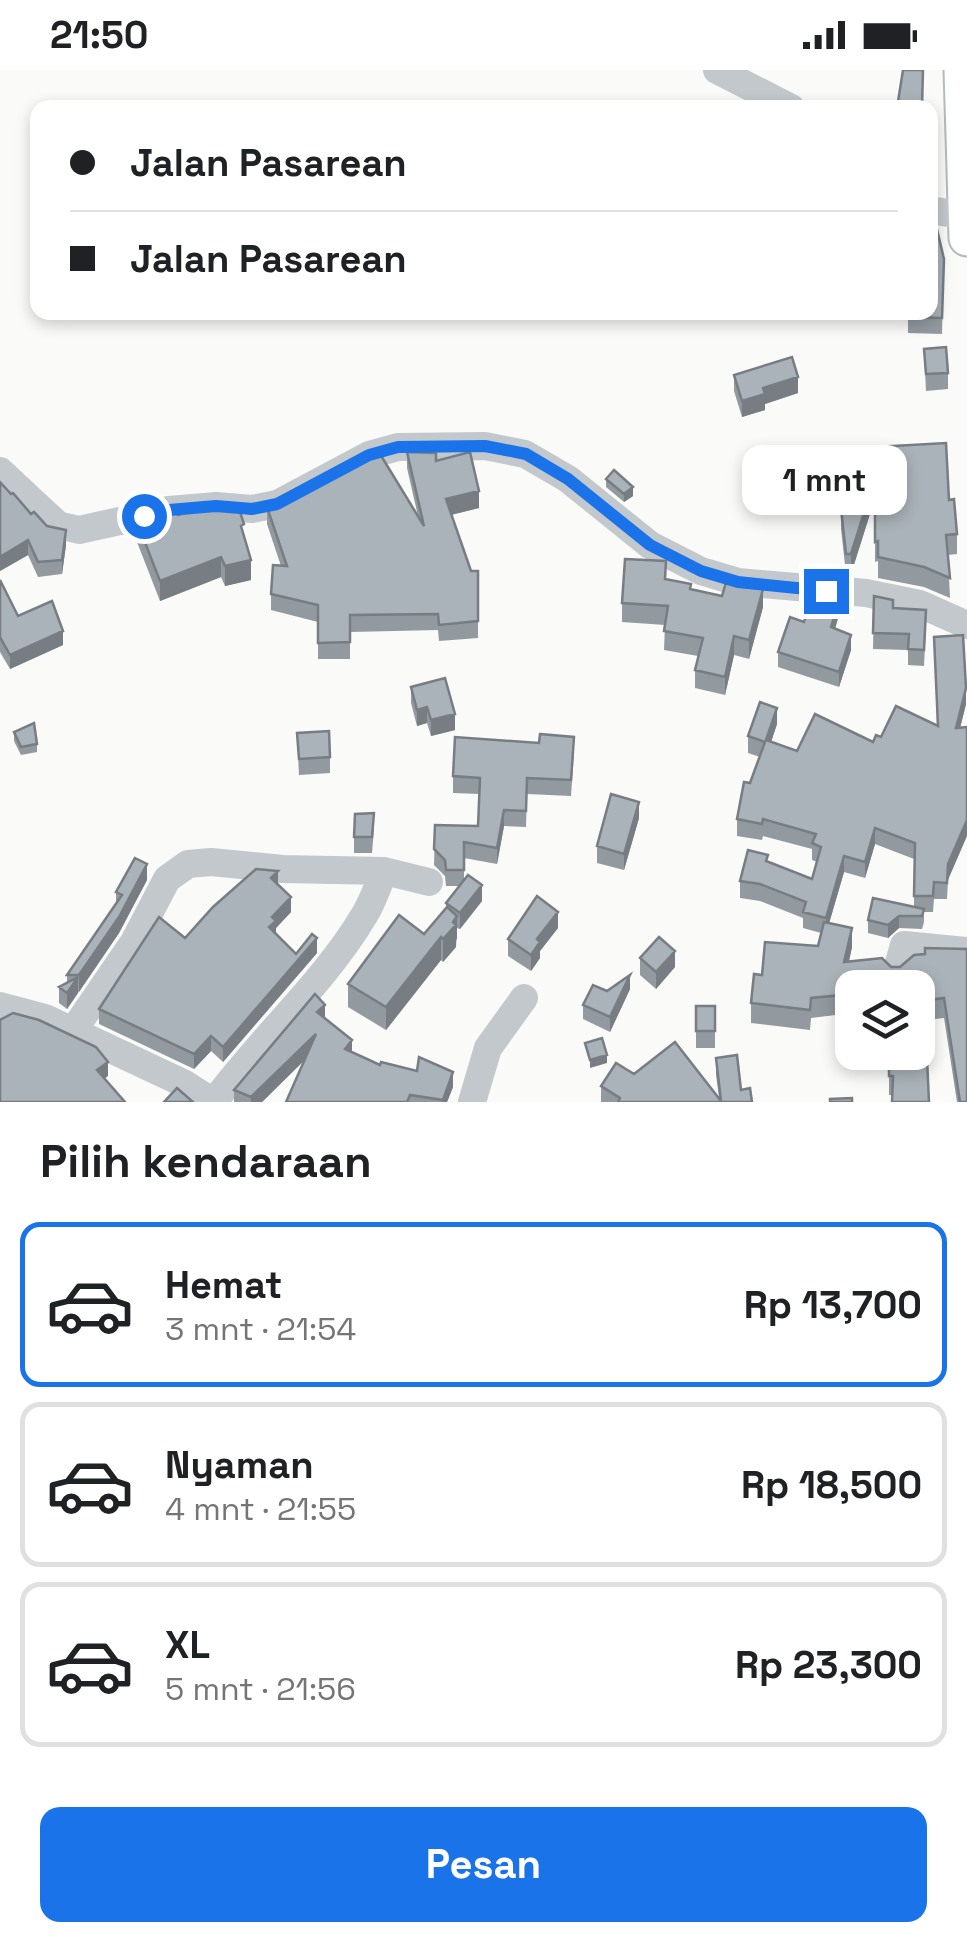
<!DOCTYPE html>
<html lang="id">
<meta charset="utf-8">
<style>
body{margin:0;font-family:"Space Grotesk",sans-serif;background:#f6f6f6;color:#202124;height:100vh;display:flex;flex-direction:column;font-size:38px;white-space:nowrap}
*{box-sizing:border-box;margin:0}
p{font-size:32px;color:#757577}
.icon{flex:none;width:55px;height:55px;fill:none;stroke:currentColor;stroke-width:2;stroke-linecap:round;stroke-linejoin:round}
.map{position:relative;height:1032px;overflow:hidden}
.side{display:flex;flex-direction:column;background:#fff;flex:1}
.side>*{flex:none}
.hud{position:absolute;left:30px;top:30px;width:908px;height:220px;border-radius:20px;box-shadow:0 5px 15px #0003;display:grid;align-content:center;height:220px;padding:0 40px;background:#fff}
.controls{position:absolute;left:835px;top:900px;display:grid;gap:20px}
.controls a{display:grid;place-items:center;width:100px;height:100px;border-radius:20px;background:#fff;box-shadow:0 5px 15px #0003;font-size:50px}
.end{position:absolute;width:45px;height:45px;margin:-22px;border:12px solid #1a73e8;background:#fff;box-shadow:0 0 0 5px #fff}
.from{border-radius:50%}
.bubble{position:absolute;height:70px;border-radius:20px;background:#fff;box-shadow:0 5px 15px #0003;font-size:32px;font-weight:800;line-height:70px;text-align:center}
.hud b{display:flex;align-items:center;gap:35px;height:95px;font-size:38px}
.hud b+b{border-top:2px solid #e0e0e0}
.hud i{width:25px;height:25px;background:#202124}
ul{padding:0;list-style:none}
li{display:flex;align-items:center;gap:30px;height:165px;margin:0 20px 15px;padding:0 20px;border:5px solid #e0e0e0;border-radius:20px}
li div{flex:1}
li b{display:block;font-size:38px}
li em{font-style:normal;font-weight:800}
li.on{border-color:#1a73e8}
li>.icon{width:90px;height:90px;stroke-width:1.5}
h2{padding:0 40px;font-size:45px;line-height:120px}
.button{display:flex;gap:20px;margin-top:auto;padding:20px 40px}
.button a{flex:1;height:115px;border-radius:20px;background:#1a73e8;color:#fff;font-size:40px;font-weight:800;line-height:115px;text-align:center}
.status{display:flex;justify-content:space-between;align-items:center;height:70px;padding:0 50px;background:#fff;direction:ltr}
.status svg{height:28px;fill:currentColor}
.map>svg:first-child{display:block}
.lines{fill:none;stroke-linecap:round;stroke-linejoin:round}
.major-casing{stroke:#b5babe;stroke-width:39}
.minor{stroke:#c3c8cc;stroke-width:28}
.major{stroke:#fff;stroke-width:35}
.wall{fill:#929a9f}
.shaded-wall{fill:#777d82}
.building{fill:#aab3b9;stroke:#777d82;stroke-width:2.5}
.route{stroke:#1a73e8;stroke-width:12}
</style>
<div class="status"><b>21:50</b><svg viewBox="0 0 49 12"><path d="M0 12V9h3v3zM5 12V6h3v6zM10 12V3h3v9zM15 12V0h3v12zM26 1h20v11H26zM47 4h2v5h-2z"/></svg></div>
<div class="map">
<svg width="967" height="1032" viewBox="0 0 967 1032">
<rect width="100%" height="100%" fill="#fafaf8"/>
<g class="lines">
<g class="major-casing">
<path id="major" d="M962 0 967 168"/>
</g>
<path class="minor" d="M717 0 791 38
M930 140 966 146
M0 401 58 455 79 460 169 440 216 436 252 439 277 434 369 385 398 377 485 376 525 384 568 409 650 475 701 501 738 512 866 523 920 534 967 555
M897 900 904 875 967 881
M0 936 45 948 185 1014 213 1032
M73 961 134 872 167 809 188 794 211 792 283 799 384 801 429 812
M214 1032C261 968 325 912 365 844 373 831 378 815 384 801
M472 1032 488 978 524 928"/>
<use href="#major" class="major"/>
</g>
<path class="wall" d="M944 189 942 264 908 263V242Z
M924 279 948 303V319L926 321Z
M734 305 798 323 765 334V340L742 347 734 321Z
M858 378 949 430 957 464V484L948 485 950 528 924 517 878 508V491L875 492V428L851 504H846L841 459V439L860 437Z
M407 382 436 391 479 438 451 445 471 501H478V568L439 571 438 560 350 562V589H318V552L271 540V524L281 496 267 454V437L418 446 407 398Z
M606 409 633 426 624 432 606 417Z
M746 411 772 424 753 433 746 419Z
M31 444 66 475 62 504 38 507 28 485 0 501Z
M178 445 244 465 251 510 225 516 221 507 160 531 137 472V452Z
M666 509 691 519 763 537 749 589 734 585 725 625 695 618V600L698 586 664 580 665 555 622 552V533Z
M0 510 18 546 63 575 10 599 0 582Z
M874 526 926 556 924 596 908 595V580L873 579Z
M841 538 835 559 851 580 839 617 778 597V582L804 552Z
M934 567 966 634 960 658 948 810 947 829H934L933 842H924V852L922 859 899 858 888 868 868 863V850L914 837V789L875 774 865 808 844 802 829 853 852 877 849 892 900 897 967 879V1032H957L944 948 926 950 892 1025H889V982L921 945 918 918H852V943L811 948 810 960 751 953V933L762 905 818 876 821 863 803 858V848L760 831 740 828V811L768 791 812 809 817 792 812 790V779L763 766 762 770 737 766V749L760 687 748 683V666L777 654 771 672 797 681 873 672 881 667 937 655Z
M411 617 455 660 431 666 427 653 417 656 411 633Z
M14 662 37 674V682L21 685 14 671Z
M297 663 330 687V703L299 705Z
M574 683 571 726 527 724 526 757 504 756 497 794 464 788V810L482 831 460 859 457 858 456 877 443 892 441 890 386 960 348 937V914L424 864 446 839V833L459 816H446L445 806 434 795 435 755 478 756 479 724 453 723V706Z
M639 748 624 800 597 793V776Z
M374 759 372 783H354V767Z
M147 810 119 863 67 939 59 933V917L67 912V905L116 833V822Z
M278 815 291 842 276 858V864L296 884 317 883 223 992 211 981 194 999 99 954V939Z
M558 858 540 881V888L531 901 508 886V869Z
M640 888 675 897 656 919 640 905Z
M630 919 610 962 583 949V935L607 921Z
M696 936H715V978H696Z
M325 949 352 983 380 995 453 1017 447 1032H286L304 990 262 1032H234V1020Z
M716 988 752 1032H601V1016L634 1004 719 1027 716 1005Z"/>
<path class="shaded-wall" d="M934 107V123L930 124V108Z
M798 307V323L765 334V340L742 347V331L763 318Z
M875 408V428L851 504V484Z
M772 415V424L753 433V425Z
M633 417V426L624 432V424Z
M479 421V438L446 446V429Z
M66 460V475L62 504V490Z
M28 470V485L0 501V487Z
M221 487V507L160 531V511Z
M251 490V510L225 516V496Z
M763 519V537L749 589V570Z
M841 524V538L831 572V557Z
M63 561V575L10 599V585Z
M851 565V580L839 617V602Z
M734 566V585L725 625V607Z
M966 618V634L956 674V658Z
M427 637V653L417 656V640Z
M777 638V654L766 687V670Z
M455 644V660L431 666V650Z
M639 732V748L624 800V784Z
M504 740V756L497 794V778Z
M967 750V766L948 810V794Z
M875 758V774L865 808V792Z
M844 786V802L826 864V848Z
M147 794V810L119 863 79 922V905Z
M278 801V816L271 808Z
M482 815V831L460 859V843Z
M291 827V842L276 858V866L269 857 272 847Z
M558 842V858L540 881V888L531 901V885L537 869Z
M457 846V868L456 871V877L443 892V869Z
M899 846V858L888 868V855Z
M852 858V877L844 912V892Z
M441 867V890L386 960V937Z
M317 868V883L223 992V977Z
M675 881V897L656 919V902Z
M630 905V919L610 962V947Z
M78 907V923L67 939V923Z
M325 935V951L317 942Z
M316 964V979L262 1032H251V1027Z
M211 966V981L194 999V984Z
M352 970V985L345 979Z
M607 985V993L590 998V990Z
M108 992V1006L97 1015V1000Z
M453 1002V1017L447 1032H443Z"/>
<path class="building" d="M903 0H923L922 38H897Z
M930 49H934L931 90 934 107 930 108Z
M930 155H936L944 189 942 248 908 247V242H930Z
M946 277 948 303 926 304 924 279Z
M792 287 798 307 763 318 765 324 742 331 734 305Z
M946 373 949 430 954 429 957 464 946 465 950 508 924 497 878 487V471L875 472V408L851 484H846L841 439 862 437 858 378Z
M407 382 436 383V391L470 382 479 421 446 429 471 501H478V551L439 555 438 544 350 545V572L318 573V535L271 524 273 495 287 496 267 437 285 433 380 384 424 456Z
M614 400 633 417 624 424 606 409Z
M765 401 772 415 753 425 746 411Z
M0 412 11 424 13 423 31 444 34 442 47 456 66 460 62 490 38 492 28 470 0 487Z
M218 434 238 436 244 454 241 456 251 490 225 496 221 487 160 511 137 452 174 437 178 445Z
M625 489 666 491 665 509 691 514 690 519 722 526 727 509 763 519 749 570 734 566 725 607 695 600 703 568 664 561 668 536 622 533Z
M0 510 18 546 52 531 63 561 10 585 0 567Z
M814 521 841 524 831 557 851 565 839 602 778 582 790 547 804 552Z
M874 526 893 530V538L926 540 924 580 908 579 909 564 873 563Z
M963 565 966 618 956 658 967 657V750L948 794 947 813 934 812 933 826H914L915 773 875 758 865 792 844 786 826 848 803 842 806 832 760 814 740 811 748 780 768 785 766 791 812 809 821 777 812 773 816 764 763 749 762 754 737 749 744 712 750 713 765 672 748 666 760 632 777 638 766 670 797 681 815 644 873 672 876 665 881 667 896 636 938 656 934 567Z
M445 608 455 644 431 650 427 637 417 640 411 617Z
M34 653 37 674 21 677 14 662Z
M329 661 330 687 299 689 297 663Z
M540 664 574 667 571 710 527 708 526 741 504 740 497 778 464 772V800H446L445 790 434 779 435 755 478 756 480 708 453 706 455 667 539 673Z
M611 724 639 732 624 784 597 776Z
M374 743 372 767H354L355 744Z
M135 788 147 794 119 847 79 905H67L122 825 116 822Z
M256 799 278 801 271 808 291 827 272 847 276 851 269 857 296 884 312 864 317 868 223 977 211 966 194 984 99 939 159 847 185 868 213 837Z
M468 805 482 815 460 843 446 833Z
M537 826 558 842 537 869 540 872 531 885 508 869Z
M873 828 924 839 922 846H899L888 855 868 850Z
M447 837 457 846 453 852 456 855 443 869 441 867 386 937 348 914 399 845 424 864Z
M824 852 852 858 844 892 882 888 891 897H900L914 885 925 884V878L967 879V1032H960L944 928 922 931 919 906 873 911 874 918H852V924L811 928 810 940 751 933 754 904 762 905 765 872 818 876Z
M659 867 675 881 656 902 640 888Z
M630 905 610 947 583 935 593 915 607 921Z
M78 907 67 923 59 917Z
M315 924 325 935 317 942 352 970 345 979 380 995 381 992 417 1001 419 987 453 1002 443 1030 410 1025 407 1032H286L316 964 251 1027 234 1020Z
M696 936H715V961H696Z
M13 943 39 950 96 977 108 992 97 1000 125 1032H0V950Z
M918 945H925L929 1032H892L893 1006H889V982H918Z
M602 968 607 985 590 990 585 973Z
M675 972 721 1031 716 988 737 985 741 1020 750 1018 752 1032H618L620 1028 601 1016 616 993 634 1004Z
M177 1018 193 1032H164Z
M852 1028V1032H830V1029Z"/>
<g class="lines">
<path class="route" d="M144 446 169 440 216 436 252 439 277 434 369 385 398 377 485 376 526 384 568 409 650 475 701 501 738 512 826 521"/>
</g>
</svg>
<div class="controls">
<a><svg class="icon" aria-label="layers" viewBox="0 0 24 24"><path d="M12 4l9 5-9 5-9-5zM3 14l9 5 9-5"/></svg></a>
</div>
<i class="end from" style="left:144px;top:446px"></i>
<i class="end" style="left:826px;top:521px"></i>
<div class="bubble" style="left:742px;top:375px;width:165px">1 mnt</div>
<div class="hud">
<b><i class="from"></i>Jalan Pasarean</b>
<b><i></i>Jalan Pasarean</b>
</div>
</div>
<section class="side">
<h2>Pilih kendaraan</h2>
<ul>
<li class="on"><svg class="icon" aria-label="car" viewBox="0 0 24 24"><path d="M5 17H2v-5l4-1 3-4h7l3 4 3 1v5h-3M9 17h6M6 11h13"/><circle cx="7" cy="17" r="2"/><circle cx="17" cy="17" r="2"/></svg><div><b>Hemat</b><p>3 mnt · 21:54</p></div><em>Rp 13,700</em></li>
<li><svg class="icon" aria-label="car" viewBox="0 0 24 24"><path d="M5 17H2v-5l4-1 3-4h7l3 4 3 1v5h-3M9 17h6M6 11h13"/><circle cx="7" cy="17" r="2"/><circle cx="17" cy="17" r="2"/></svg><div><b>Nyaman</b><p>4 mnt · 21:55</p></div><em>Rp 18,500</em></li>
<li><svg class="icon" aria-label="car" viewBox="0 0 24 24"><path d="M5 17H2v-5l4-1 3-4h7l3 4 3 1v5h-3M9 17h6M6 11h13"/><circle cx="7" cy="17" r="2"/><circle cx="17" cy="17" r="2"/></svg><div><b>XL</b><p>5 mnt · 21:56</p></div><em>Rp 23,300</em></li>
</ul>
<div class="button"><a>Pesan</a></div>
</section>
